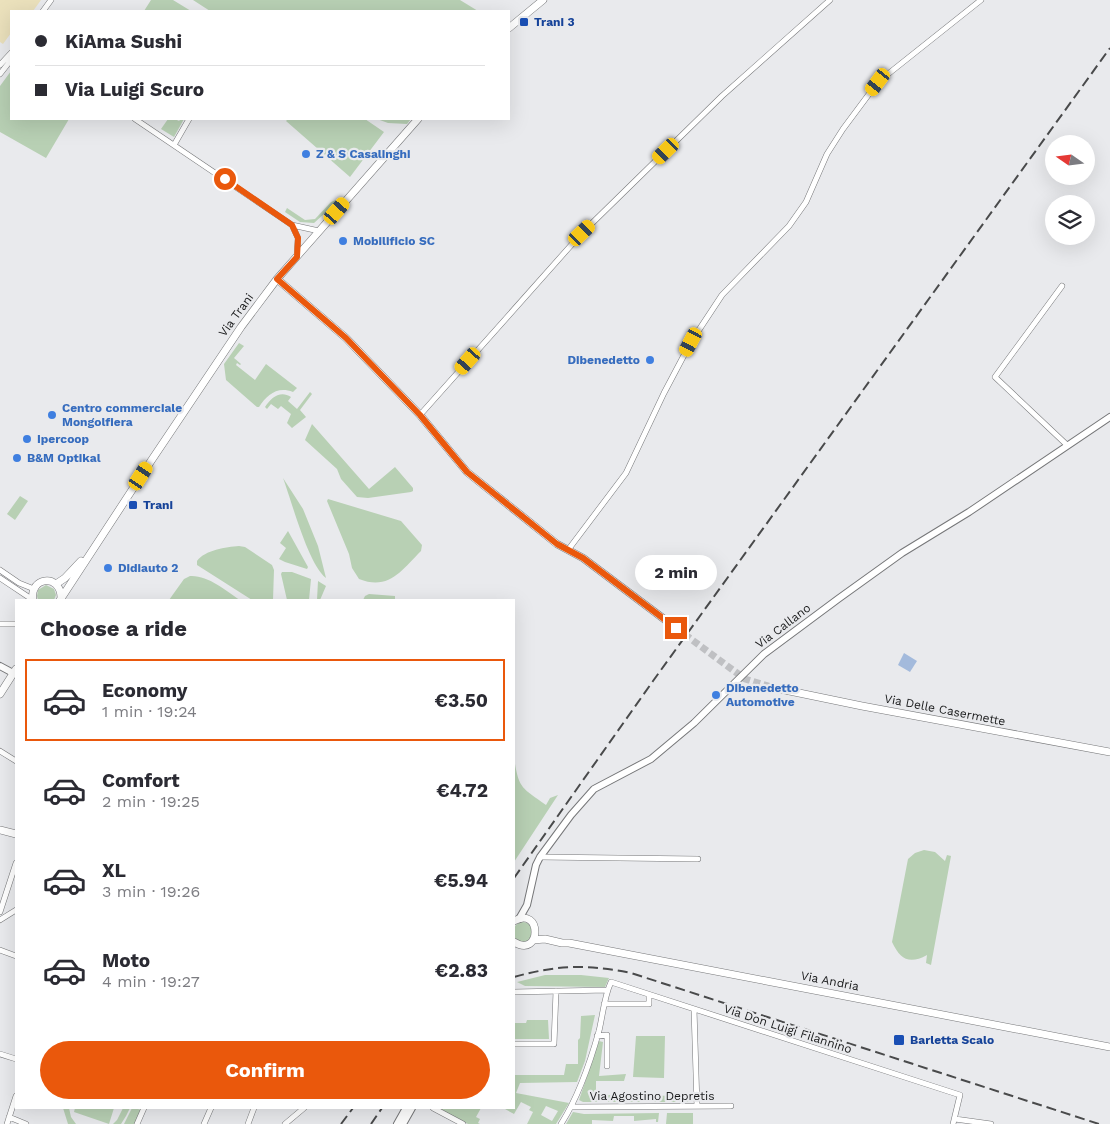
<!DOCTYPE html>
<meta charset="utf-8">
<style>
body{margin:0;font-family:"Work Sans",sans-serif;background:#f2f2f3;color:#2b2b33;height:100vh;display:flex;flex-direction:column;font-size:19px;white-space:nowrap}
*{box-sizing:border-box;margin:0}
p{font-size:16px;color:#7c7c81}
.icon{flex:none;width:28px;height:28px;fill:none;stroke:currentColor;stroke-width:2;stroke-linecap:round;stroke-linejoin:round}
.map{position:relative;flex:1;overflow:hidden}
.drawer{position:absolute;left:15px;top:599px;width:500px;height:510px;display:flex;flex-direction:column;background:#fff;border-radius:0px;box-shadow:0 5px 20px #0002}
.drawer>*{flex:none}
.hud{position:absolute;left:10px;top:10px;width:500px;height:110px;border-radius:0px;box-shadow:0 5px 20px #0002;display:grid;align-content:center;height:110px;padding:0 25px;background:#fff}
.needle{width:32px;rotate:284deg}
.controls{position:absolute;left:1045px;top:135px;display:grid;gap:10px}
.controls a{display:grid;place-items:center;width:50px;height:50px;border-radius:50%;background:#fff;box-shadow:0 5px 20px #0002;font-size:25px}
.end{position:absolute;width:22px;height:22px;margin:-11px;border:6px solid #ea580c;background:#fff;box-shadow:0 0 0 2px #fff}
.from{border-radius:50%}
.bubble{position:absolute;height:35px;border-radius:18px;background:#fff;box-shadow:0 5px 20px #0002;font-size:16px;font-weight:700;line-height:35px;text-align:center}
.car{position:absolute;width:15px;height:30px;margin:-15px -8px;border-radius:6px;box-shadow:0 0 4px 1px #0007;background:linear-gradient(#f5c518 24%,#345 0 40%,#f5c518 0 76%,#345 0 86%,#f5c518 0)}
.hud b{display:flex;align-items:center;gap:18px;height:48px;font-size:19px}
.hud b+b{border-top:1px solid #e1e1e2}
.hud i{width:12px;height:12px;background:#2b2b33}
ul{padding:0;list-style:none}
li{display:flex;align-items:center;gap:15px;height:82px;margin:0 10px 8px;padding:0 15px;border:2px solid transparent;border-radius:0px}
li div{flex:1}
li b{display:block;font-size:19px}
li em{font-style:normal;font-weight:700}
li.current{border-color:#ea580c}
li>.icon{width:45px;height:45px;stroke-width:1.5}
h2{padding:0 25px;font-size:22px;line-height:60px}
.cta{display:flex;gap:10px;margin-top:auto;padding:10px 25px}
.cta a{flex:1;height:58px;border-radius:30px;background:#ea580c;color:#fff;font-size:20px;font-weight:700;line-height:58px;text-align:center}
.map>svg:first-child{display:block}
.green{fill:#b8d0b4;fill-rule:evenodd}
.sand{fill:#ebe1bc}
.water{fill:#a3badc}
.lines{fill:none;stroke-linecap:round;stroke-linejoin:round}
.secondary-tunnel{stroke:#bfc0c3;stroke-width:7;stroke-dasharray:7 3.5;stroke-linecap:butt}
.minor-casing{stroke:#767779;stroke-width:6}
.tertiary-casing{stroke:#767779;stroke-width:8}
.secondary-casing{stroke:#767779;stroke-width:8}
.minor{stroke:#fff;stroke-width:5}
.tertiary{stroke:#fff;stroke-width:6}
.secondary{stroke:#fff;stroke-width:7}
.rail{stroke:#494a4b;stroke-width:2;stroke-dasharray:10 5;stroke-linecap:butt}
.route{stroke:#ea580c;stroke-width:6}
.transit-dot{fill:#1a4fb4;stroke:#e9eaed;stroke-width:2}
.shop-dot{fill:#3f7fe0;stroke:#e9eaed;stroke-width:2}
.labels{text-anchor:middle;stroke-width:4.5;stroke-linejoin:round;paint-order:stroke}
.transit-label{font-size:12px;font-weight:bold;fill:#164399;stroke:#e9eaed;text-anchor:start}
.shop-label{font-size:12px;font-weight:bold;fill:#366cbe;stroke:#e9eaed;text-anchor:start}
.street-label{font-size:12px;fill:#18191a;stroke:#e9eaed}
</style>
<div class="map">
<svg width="1110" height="1124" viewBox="0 0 1110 1124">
<rect width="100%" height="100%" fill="#e9eaed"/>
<path class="green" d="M151 0H173L191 11H144Z
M193 0H460L478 11H210Z
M11 71V119H69L46 158 0 132V86Z
M168 119H175L179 121 181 119H184L174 137 161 129Z
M288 119H365L384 132 350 177 286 121Z
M377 119H411L407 124 388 123Z
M336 200 324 214 314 223 300 222 285 212 287 208 305 220 315 219 331 202Z
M239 343 244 346 234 358 241 364 240 365 237 363 236 365 255 380 266 364 297 388 293 392C277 386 267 395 259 407H257L226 380 224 364Z
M310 392 312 394 300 410 306 417 292 428 287 423 291 414 281 406 278 409 271 404 267 409 265 407C271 398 280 390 291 397L288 401 297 409Z
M312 424 369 489 395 467 413 488V491L411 492 368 498 357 497 341 479 337 469 305 440Z
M283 478 303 509 318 546 326 578C308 564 292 502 283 478Z
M20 496 28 501 15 520 7 514Z
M328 499 401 521 422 545 421 551C402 570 389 591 359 579L352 568 349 554 327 501Z
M288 531 308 567 307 569 285 562 279 559 286 548 280 543Z
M239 546 245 547 272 565 274 570 273 600H252L197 565V561C205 550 226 547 239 546Z
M282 572H292L311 579 309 600H287L281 574Z
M190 576C208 575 225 590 240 600H169L184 579Z
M318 581 326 586 320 600H317Z
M46 585 54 589 56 595 54 600H38L37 596 38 590Z
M369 594 395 596V600H363L365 596Z
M514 758C519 789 521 787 546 805L550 798 558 795 514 862Z
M924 850 935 852 945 861 947 855 951 856 931 965 926 963 927 955C909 965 900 959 892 942L908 859 915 853Z
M513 932a10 10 0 1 1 20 0a10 10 0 1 1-20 0Z
M545 975H581L609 978 605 987 525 986 517 982Z
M595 1015 585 1061 577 1082 520 1083 516 1093 569 1103 556 1124H527L533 1112 529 1110 531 1107 521 1102 514 1114 505 1109 506 1108H514V1075H564L566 1064H578V1040L580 1038 581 1016ZM546 1106 558 1111 552 1121 541 1115Z
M527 1020H548L549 1039H514V1023H526Z
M636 1036H665L664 1078 633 1077Z
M599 1041 603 1042 599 1076 626 1074 624 1081H596V1095L693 1096 691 1102H583L579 1100Z
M63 1108H69L71 1117 76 1124H68Z
M75 1108H114L109 1124 74 1112Z
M123 1108H130L126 1116 121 1124H113L117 1120Z
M132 1108 143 1110 136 1124H124Z
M437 1108H481L476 1117 480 1119 478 1123 480 1124H468Z
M573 1112 584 1114 659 1113 658 1122H656V1119L634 1121V1116H614L613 1121 592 1120V1124H566Z
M667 1113H693V1124H666Z"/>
<path class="sand" d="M0 0H41L33 11H11V33L3 44 0 42Z"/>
<path class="water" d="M904 653 917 661 910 672 898 665Z"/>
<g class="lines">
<path class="secondary-tunnel" d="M676 628 745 679 775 688"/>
<g class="minor-casing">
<path id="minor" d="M43 11 51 0
M0 65 11 53
M0 74 11 60
M135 119 292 225 319 231
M174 145 189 119
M292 225 298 238 297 255
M1062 286 995 377 1067 445
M420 415 582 233 722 96 830 0
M568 550 626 473 664 393 691 342 722 295 789 226 806 202 827 154 843 129 878 82 981 0
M0 570 19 583 34 589
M0 578 33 600
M0 624H16
M0 751 16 761
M540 857 698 859
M0 912 16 863
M0 920 16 910
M0 950 16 956
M514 992 607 990
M604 1004H649V995
M694 1009 697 1106
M597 1036 607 1035V1066
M514 1044H554L556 991
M0 1054 16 1059
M572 1107 731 1106
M433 1108 463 1124
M9 1117 26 1124
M955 1119 991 1124
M7 1124 16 1096
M137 1124 144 1108
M204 1124 211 1108
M248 1124 254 1108
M285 1124 304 1108
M561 1124C579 1096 590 1063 599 1031 603 1014 604 997 611 982L960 1095 953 1124"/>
</g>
<g class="tertiary-casing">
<path id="tertiary" d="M0 666 13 673
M519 919 527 905 536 865 540 857 571 815 594 789 651 759 694 723 764 654 838 599 902 553 969 512 1110 417
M397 1124 406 1108
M403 1124 412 1108"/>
</g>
<g class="secondary-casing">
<path id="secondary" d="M509 28 543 0
M277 279 346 338 420 415 467 472 557 544 583 558 676 628
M56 584 65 578 81 561
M33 600C29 577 60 573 61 597
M60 600 151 461 241 327 277 279 418 119
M775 688 862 706 1110 752
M0 694 16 669
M0 830 16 834
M514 921C542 905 542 959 514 942
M533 940 545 939 562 943H569L1110 1047"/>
</g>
<use href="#minor" class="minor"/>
<use href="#tertiary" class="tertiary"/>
<use href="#secondary" class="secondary"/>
<path class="rail" d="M514 878 653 681 1110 48
M514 977C557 965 587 964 631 973L1099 1124
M341 1124 353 1108
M371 1124 382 1108"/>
</g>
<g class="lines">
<path class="route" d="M225 179 292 225 298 238 297 257 277 279 346 338 420 415 467 472 557 544 583 558 676 628"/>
</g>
<g class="transit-dot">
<rect x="519" y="17" width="10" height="10" rx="2.5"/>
<rect x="128" y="500" width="10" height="10" rx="2.5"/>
<rect x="893" y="1034" width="12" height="12" rx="2.5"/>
</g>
<g class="shop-dot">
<circle cx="306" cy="154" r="5"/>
<circle cx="343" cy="241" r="5"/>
<circle cx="650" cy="360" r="5"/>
<circle cx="52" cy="415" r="5"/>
<circle cx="27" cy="439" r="5"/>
<circle cx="17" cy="458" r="5"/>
<circle cx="108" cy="568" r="5"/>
<circle cx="716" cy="695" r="5"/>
</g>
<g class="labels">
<g class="transit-label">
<text x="534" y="26">Trani 3</text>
<text x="143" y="509">Trani</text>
<text x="910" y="1044">Barletta Scalo</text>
</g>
<g class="shop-label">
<text x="316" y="158">Z &amp; S Casalinghi</text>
<text x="353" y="245">Mobilificio SC</text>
<text x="640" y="364" text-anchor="end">Dibenedetto</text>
<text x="62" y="412">Centro commerciale<tspan x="62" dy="14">Mongolfiera</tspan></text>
<text x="37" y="443">Ipercoop</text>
<text x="27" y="462">B&amp;M Optikal</text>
<text x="118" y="572">Didiauto 2</text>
<text x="726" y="692">Dibenedetto<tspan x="726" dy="14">Automotive</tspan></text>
</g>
<g class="street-label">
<text transform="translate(236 315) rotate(-54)" y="4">Via Trani</text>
<text transform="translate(783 626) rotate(-37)" y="4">Via Callano</text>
<text transform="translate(945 710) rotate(11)" y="4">Via Delle Casermette</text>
<text transform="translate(830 981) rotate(11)" y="4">Via Andria</text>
<text transform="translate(788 1029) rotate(18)" y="4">Via Don Luigi Filannino</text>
<text x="652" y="1100">Via Agostino Depretis</text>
</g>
</g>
</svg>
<div class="controls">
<a><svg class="needle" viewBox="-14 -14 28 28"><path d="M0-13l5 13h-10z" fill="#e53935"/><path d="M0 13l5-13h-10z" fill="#7c7c81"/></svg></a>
<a><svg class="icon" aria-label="layers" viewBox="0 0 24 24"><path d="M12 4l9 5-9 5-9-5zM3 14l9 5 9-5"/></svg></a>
</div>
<i class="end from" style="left:225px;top:179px"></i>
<i class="end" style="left:676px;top:628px"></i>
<div class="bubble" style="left:635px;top:555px;width:82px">2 min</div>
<i class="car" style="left:878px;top:82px;rotate:217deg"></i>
<i class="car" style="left:666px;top:151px;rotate:226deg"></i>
<i class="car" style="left:337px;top:211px;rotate:41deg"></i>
<i class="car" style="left:582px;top:233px;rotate:46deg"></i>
<i class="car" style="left:691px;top:342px;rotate:208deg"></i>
<i class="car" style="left:468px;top:361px;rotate:221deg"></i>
<i class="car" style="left:141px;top:476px;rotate:33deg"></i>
<div class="hud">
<b><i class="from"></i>KiAma Sushi</b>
<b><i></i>Via Luigi Scuro</b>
</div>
<section class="drawer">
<h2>Choose a ride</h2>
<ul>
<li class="current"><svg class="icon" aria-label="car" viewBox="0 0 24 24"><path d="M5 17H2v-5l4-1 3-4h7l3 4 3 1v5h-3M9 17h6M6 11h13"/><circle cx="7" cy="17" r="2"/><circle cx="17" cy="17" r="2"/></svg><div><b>Economy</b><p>1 min · 19:24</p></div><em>€3.50</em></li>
<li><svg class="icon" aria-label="car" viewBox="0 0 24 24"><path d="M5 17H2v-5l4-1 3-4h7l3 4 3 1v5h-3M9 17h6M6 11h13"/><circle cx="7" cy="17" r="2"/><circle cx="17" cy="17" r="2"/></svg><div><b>Comfort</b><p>2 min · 19:25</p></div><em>€4.72</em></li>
<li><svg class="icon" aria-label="car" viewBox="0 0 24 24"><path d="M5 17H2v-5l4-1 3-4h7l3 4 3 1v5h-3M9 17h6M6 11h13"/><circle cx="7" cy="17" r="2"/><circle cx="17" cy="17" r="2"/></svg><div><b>XL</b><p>3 min · 19:26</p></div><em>€5.94</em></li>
<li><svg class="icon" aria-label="car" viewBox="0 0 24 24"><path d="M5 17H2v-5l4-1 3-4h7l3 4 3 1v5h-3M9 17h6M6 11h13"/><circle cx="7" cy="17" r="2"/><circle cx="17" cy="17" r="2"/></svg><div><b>Moto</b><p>4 min · 19:27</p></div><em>€2.83</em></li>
</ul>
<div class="cta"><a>Confirm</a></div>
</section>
</div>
